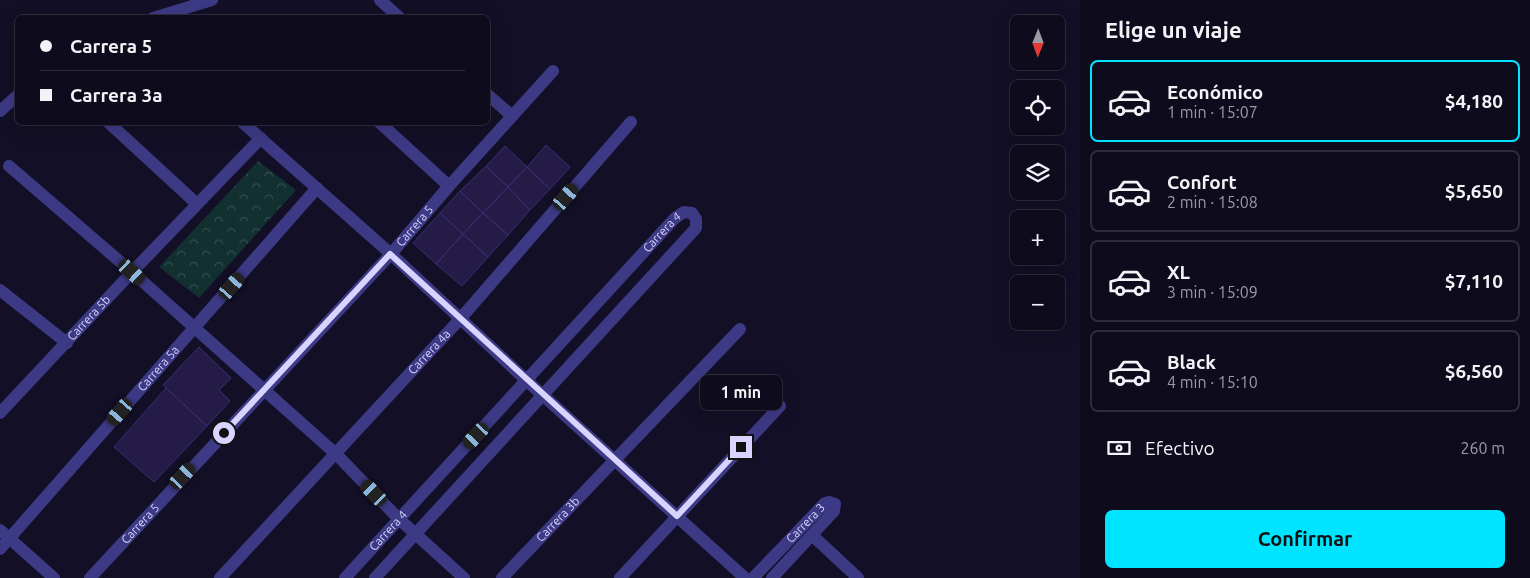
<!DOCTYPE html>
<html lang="es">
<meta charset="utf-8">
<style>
body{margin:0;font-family:Ubuntu,sans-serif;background:#171425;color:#f1f3f6;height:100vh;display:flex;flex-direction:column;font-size:19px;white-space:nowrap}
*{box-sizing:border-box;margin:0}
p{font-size:16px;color:#9b9ba3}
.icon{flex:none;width:28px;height:28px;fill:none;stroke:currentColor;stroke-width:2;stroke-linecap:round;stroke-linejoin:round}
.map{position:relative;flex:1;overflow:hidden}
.details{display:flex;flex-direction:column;background:#0e0b1c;width:450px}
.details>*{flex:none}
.guide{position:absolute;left:15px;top:15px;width:475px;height:110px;border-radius:8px;box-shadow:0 5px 20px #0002,0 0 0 1px #2e2b3b;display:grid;align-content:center;height:110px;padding:0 25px;background:#0e0b1c}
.needle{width:32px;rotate:181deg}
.buttons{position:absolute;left:1010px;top:15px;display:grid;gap:10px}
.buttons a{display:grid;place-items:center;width:55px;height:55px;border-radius:8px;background:#0e0b1c;box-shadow:0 5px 20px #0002,0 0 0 1px #2e2b3b;font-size:25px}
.end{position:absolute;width:22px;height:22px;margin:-11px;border:6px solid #d9d4ff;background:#111;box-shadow:0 0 0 2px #111}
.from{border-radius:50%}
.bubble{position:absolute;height:35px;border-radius:8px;background:#0e0b1c;box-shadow:0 5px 20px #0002,0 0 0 1px #2e2b3b;font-size:16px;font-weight:700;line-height:35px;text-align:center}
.car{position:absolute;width:15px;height:30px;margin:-15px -8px;border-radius:6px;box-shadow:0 0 4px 1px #0007;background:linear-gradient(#222 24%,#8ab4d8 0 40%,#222 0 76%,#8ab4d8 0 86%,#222 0)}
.guide b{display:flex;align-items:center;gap:18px;height:48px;font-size:19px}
.guide b+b{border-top:1px solid #2e2b3b}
.guide i{width:12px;height:12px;background:#f1f3f6}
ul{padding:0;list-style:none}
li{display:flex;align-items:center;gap:15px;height:82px;margin:0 10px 8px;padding:0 15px;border:2px solid #2e2b3b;border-radius:8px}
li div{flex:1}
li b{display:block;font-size:19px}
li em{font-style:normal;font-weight:700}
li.on{border-color:#00e5ff}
li>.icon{width:45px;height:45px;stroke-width:1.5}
h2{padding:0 25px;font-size:22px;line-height:60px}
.pay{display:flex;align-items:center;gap:12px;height:55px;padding:0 25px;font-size:19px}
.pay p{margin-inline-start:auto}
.button{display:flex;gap:10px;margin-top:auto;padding:10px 25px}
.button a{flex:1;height:58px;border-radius:8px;background:#00e5ff;color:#111;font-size:20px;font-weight:700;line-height:58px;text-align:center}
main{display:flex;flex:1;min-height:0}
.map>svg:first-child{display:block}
.park{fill:url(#park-crowns)}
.building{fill:#241b47;stroke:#3b2d73}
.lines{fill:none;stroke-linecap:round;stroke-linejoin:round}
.minor{stroke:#3d3a85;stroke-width:12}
.route{stroke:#d9d4ff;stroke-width:6}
.labels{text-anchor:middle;stroke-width:4;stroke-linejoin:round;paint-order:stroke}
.street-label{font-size:12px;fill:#d9d4ff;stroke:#130f26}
</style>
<main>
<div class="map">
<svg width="1080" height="578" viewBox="0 0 1080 578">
<defs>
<pattern id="park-crowns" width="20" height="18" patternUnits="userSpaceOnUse" patternTransform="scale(1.25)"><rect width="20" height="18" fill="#12302f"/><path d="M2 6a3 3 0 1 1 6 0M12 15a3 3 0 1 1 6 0" fill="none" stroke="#344d4e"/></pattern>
</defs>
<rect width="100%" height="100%" fill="#130f26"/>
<path class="park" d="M258 161 296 190 199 298 159 267Z"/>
<path class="building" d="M546 145 570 167 550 189 527 167Z
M505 146 527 167 508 187 486 166Z
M486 166 508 187 483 213 460 191Z
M527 167 550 189 530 210 508 187Z
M508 187 530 210 508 235 483 213Z
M460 191 483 213 463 234 440 213Z
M440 213 463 234 436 264 413 243Z
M483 213 508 235 488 257 463 234Z
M463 234 488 257 462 286 436 264Z
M199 347 231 378 219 390 230 401 207 426 163 385Z
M166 388 207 426 154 482 114 447Z"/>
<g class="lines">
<g class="minor">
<path d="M380 0 400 18"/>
<path d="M153 18 212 0"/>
<path d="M488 95 512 116"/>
<path d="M0 111 18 95"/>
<path d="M108 122 197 204"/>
<path d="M242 122 391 254 526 380 745 578"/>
<path d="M379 122 449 186"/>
<path d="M9 166 132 272 336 454 399 519 464 578"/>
<path d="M0 290 67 343"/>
<path id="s1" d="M0 413 132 272 261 138"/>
<path d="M0 530 54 578"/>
<path d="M812 535 858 578"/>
<path id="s2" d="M0 549 317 188"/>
<path id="s3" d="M90 578 391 254 449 186 553 71"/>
<path id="s4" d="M220 578 461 318 631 122"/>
<path id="s5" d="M345 578 675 218 684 212 692 213 696 219V228L375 578"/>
<path id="s6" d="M502 578 740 329"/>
<path d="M620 578 780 406"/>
<path id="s7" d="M753 578 825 503 829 502 835 504 834 511 772 578"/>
</g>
</g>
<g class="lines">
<path class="route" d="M224 433 390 254 677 516 741 447"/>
</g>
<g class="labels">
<g class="street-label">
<text dy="4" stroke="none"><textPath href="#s3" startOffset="479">Carrera 5</textPath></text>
<text dy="4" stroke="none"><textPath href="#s5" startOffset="469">Carrera 4</textPath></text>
<text dy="4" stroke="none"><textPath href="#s1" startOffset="130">Carrera 5b</textPath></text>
<text dy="4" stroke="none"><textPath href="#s4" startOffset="308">Carrera 4a</textPath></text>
<text dy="4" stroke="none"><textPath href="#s2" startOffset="240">Carrera 5a</textPath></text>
<text dy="4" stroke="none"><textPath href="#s6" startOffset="81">Carrera 3b</textPath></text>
<text dy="4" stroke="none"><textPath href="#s7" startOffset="76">Carrera 3</textPath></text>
<text dy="4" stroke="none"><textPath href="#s3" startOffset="74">Carrera 5</textPath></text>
<text dy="4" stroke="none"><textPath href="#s5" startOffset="64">Carrera 4</textPath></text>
</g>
</g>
</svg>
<div class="buttons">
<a><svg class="needle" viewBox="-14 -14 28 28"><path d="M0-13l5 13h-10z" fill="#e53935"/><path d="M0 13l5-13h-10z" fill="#9b9ba3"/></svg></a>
<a><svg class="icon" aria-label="locate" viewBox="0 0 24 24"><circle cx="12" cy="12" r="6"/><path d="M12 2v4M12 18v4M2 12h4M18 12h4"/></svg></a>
<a><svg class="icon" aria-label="layers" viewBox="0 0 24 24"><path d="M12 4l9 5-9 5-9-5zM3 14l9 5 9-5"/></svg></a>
<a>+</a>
<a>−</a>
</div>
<i class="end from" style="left:224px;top:433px"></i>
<i class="end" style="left:741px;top:447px"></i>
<div class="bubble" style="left:700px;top:375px;width:82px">1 min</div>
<i class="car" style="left:566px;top:197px;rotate:41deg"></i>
<i class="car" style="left:132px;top:272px;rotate:132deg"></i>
<i class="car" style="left:232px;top:286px;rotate:41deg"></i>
<i class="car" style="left:120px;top:412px;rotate:221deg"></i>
<i class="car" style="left:476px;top:436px;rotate:223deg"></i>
<i class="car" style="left:183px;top:476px;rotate:43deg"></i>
<i class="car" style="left:374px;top:493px;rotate:316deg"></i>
<div class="guide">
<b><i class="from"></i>Carrera 5</b>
<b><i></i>Carrera 3a</b>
</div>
</div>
<section class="details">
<h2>Elige un viaje</h2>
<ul>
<li class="on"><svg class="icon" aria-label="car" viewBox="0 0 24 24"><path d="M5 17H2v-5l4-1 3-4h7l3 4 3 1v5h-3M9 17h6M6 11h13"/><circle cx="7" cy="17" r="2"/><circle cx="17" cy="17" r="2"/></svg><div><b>Económico</b><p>1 min · 15:07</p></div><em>$4,180</em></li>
<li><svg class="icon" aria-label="car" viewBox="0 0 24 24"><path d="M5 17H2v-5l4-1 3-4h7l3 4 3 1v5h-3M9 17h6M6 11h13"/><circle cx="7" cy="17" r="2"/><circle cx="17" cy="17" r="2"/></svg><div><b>Confort</b><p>2 min · 15:08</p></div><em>$5,650</em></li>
<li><svg class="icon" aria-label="car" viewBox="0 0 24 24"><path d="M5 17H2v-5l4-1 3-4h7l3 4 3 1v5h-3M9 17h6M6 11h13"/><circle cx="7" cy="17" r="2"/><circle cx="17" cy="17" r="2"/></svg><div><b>XL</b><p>3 min · 15:09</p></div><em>$7,110</em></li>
<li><svg class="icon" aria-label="car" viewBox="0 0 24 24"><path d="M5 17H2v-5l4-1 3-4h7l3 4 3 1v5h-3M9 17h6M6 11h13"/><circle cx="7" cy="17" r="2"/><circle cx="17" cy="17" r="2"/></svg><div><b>Black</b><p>4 min · 15:10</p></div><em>$6,560</em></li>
</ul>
<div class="pay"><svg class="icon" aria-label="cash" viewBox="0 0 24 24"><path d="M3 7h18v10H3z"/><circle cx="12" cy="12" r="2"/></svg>Efectivo<p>260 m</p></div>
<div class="button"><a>Confirmar</a></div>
</section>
</main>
